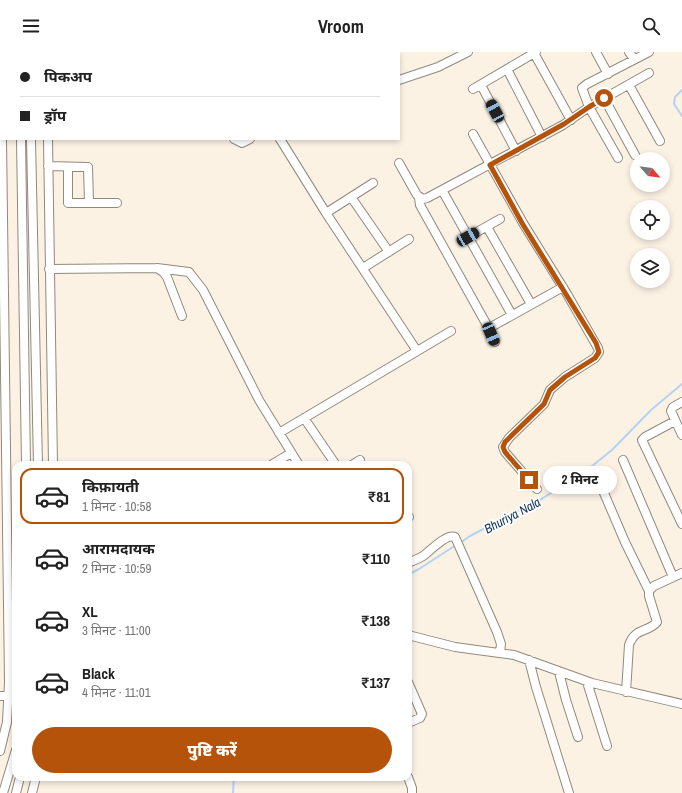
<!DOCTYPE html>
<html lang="hi">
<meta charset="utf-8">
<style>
body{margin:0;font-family:"Archivo Narrow","Noto Sans Devanagari",sans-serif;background:#f6f6f6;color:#222;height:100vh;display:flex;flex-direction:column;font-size:15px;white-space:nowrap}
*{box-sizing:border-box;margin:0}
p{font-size:13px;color:#767676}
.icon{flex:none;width:22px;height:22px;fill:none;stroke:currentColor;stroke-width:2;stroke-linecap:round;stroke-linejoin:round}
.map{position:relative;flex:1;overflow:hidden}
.sheet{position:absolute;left:12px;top:409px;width:400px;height:320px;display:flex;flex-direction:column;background:#fff;border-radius:12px;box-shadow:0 2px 6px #0003}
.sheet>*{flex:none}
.banner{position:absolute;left:0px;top:0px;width:400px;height:88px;box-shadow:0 2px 6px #0003;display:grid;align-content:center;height:88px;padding:0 20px;background:#fff}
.needle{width:26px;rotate:118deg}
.controls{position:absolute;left:630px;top:100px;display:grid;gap:8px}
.controls a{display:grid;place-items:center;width:40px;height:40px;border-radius:50%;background:#fff;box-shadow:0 2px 6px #0003;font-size:20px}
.end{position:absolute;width:18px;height:18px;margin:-9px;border:5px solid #b45309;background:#fff;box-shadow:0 0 0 2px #fff}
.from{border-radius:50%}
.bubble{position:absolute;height:28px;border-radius:14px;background:#fff;box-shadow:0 2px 6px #0003;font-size:13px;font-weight:800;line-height:28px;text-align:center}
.car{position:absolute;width:12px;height:24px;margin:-12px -6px;border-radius:5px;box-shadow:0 0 3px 1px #0007;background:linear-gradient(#222 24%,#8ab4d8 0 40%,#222 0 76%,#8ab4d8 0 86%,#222 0)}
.banner b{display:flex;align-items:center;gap:14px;height:38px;font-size:15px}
.banner b+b{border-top:1px solid #e0e0e0}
.banner i{width:10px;height:10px;background:#222}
ul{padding:7px 0 0;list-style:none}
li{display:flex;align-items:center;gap:12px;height:56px;margin:0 8px 6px;padding:0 12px;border:2px solid transparent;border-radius:12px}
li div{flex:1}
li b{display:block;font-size:15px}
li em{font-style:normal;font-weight:800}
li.current{border-color:#b45309}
li>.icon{width:36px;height:36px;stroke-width:1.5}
.button{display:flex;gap:8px;margin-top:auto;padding:8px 20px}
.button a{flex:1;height:46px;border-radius:24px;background:#b45309;color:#fff;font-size:16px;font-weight:800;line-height:46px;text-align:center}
header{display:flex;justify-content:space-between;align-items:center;height:52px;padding:0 20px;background:#fff;font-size:18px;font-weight:800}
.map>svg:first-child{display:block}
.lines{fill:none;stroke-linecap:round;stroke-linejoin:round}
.stream{stroke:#b3d2f4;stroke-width:2}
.minor-casing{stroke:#91897d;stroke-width:10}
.minor{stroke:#fff;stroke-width:8}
.route{stroke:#b45309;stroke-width:5}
.labels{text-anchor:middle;stroke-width:3.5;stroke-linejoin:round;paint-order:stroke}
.water-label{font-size:13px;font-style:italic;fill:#0c3256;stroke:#fff}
</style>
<header><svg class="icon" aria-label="menu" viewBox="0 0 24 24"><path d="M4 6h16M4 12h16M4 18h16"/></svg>Vroom<svg class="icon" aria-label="search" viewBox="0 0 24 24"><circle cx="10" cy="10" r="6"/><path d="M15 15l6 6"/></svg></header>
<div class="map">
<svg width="682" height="741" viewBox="0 0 682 741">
<rect width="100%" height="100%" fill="#fbf2e4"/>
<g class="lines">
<path class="stream" d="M682 38 675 45 674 52 682 64
M460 491 470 484 543 446 582 422 612 398 651 358 682 332
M408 523 419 517 456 493
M233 741 234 725"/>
<g class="minor-casing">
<path id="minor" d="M1 0V1
M20 0V1
M30 0V1
M47 0V1
M186 0V1
M353 0V1
M596 0 608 22
M629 0 634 7
M534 1 571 68
M507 17 542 85
M399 28 438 15 468 0
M481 33 516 99
M629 33 660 89
M473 37 536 0
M604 46 635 103
M0 60H1
M473 82 523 171 567 242 598 296 599 300 595 306 565 325 550 338 544 352 509 386 503 395 505 400 537 437
M21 87 26 413
M31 87 38 413
M48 87 53 413
M234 87 242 91 250 87
M280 87 326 161 417 299
M618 106 589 55 582 36 587 32 649 0
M399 111 417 143 423 147 427 146 563 73 589 55 649 21
M48 114 88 115 89 151H68V115
M442 138 512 263
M351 145 389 200
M419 146 420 153 488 275H491L563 235
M89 151H117
M326 161 373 131
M487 175 531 252
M468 185 500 167
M157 216 189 220 203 238 259 348 299 413
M363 216 409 187
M49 217 157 216 163 220 167 225 182 264
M488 275 495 290
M682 350 673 355 671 359 682 383
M304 366 336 413
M675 369 645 385 642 388 682 472
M279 381 451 279
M623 408 673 525
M271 413 291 401
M352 413 360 408
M601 434 625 490 649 539
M408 465H409
M408 511C413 509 418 507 423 504 430 499 447 481 455 485L497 580 501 592 500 601
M408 583 455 595 514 603 592 631 682 652
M529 608 536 635 569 741
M559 620 566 648 578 685
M408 630 422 662 420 666 408 671
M587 630 607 694
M626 640 629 593C635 575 648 581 657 570L649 544V539L654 534 682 521
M0 644H9
M0 699 7 670 9 630 2 87
M408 725 412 736V741
M3 741 16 698
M16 741 20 725
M32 741 36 725"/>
</g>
<use href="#minor" class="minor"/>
</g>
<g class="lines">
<path class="route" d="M529 428 505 400 503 395 505 390 544 352 550 338 565 325 595 306 599 300 596 291 522 171 490 113 564 72 589 55 604 46"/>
</g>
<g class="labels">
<g class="water-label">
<text transform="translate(512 463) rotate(-28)" y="5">Bhuriya Nala</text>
</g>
</g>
</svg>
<div class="controls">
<a><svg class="needle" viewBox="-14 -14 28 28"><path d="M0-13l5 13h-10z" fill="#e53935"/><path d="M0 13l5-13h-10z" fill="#767676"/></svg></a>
<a><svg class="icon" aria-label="locate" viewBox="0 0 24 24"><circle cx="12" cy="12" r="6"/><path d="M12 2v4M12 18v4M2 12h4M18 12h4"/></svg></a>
<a><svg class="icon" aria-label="layers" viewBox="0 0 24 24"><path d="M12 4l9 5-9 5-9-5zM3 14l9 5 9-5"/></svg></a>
</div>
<i class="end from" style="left:604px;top:46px"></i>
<i class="end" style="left:529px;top:428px"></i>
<div class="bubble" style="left:543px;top:414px;width:74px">2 मिनट</div>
<i class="car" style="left:495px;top:59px;rotate:332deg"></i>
<i class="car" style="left:468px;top:185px;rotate:60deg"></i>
<i class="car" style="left:491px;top:282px;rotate:157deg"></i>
<div class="banner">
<b><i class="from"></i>पिकअप</b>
<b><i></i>ड्रॉप</b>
</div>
<section class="sheet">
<ul>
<li class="current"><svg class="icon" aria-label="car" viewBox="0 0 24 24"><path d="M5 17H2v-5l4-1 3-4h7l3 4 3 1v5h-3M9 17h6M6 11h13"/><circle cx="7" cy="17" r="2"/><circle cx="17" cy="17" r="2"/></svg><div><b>किफ़ायती</b><p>1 मिनट · 10:58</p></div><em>₹81</em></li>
<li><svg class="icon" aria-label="car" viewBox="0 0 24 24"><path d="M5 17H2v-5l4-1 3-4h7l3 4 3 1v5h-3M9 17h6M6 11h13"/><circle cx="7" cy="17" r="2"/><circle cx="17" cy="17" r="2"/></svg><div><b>आरामदायक</b><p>2 मिनट · 10:59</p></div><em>₹110</em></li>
<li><svg class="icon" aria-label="car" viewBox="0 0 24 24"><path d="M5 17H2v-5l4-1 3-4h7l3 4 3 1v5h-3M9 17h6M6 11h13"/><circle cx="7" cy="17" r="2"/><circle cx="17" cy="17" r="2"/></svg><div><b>XL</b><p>3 मिनट · 11:00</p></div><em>₹138</em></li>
<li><svg class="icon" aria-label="car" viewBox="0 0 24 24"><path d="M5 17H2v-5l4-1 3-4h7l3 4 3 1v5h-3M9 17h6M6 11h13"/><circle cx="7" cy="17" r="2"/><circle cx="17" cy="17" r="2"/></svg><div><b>Black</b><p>4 मिनट · 11:01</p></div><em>₹137</em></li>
</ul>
<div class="button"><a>पुष्टि करें</a></div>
</section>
</div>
